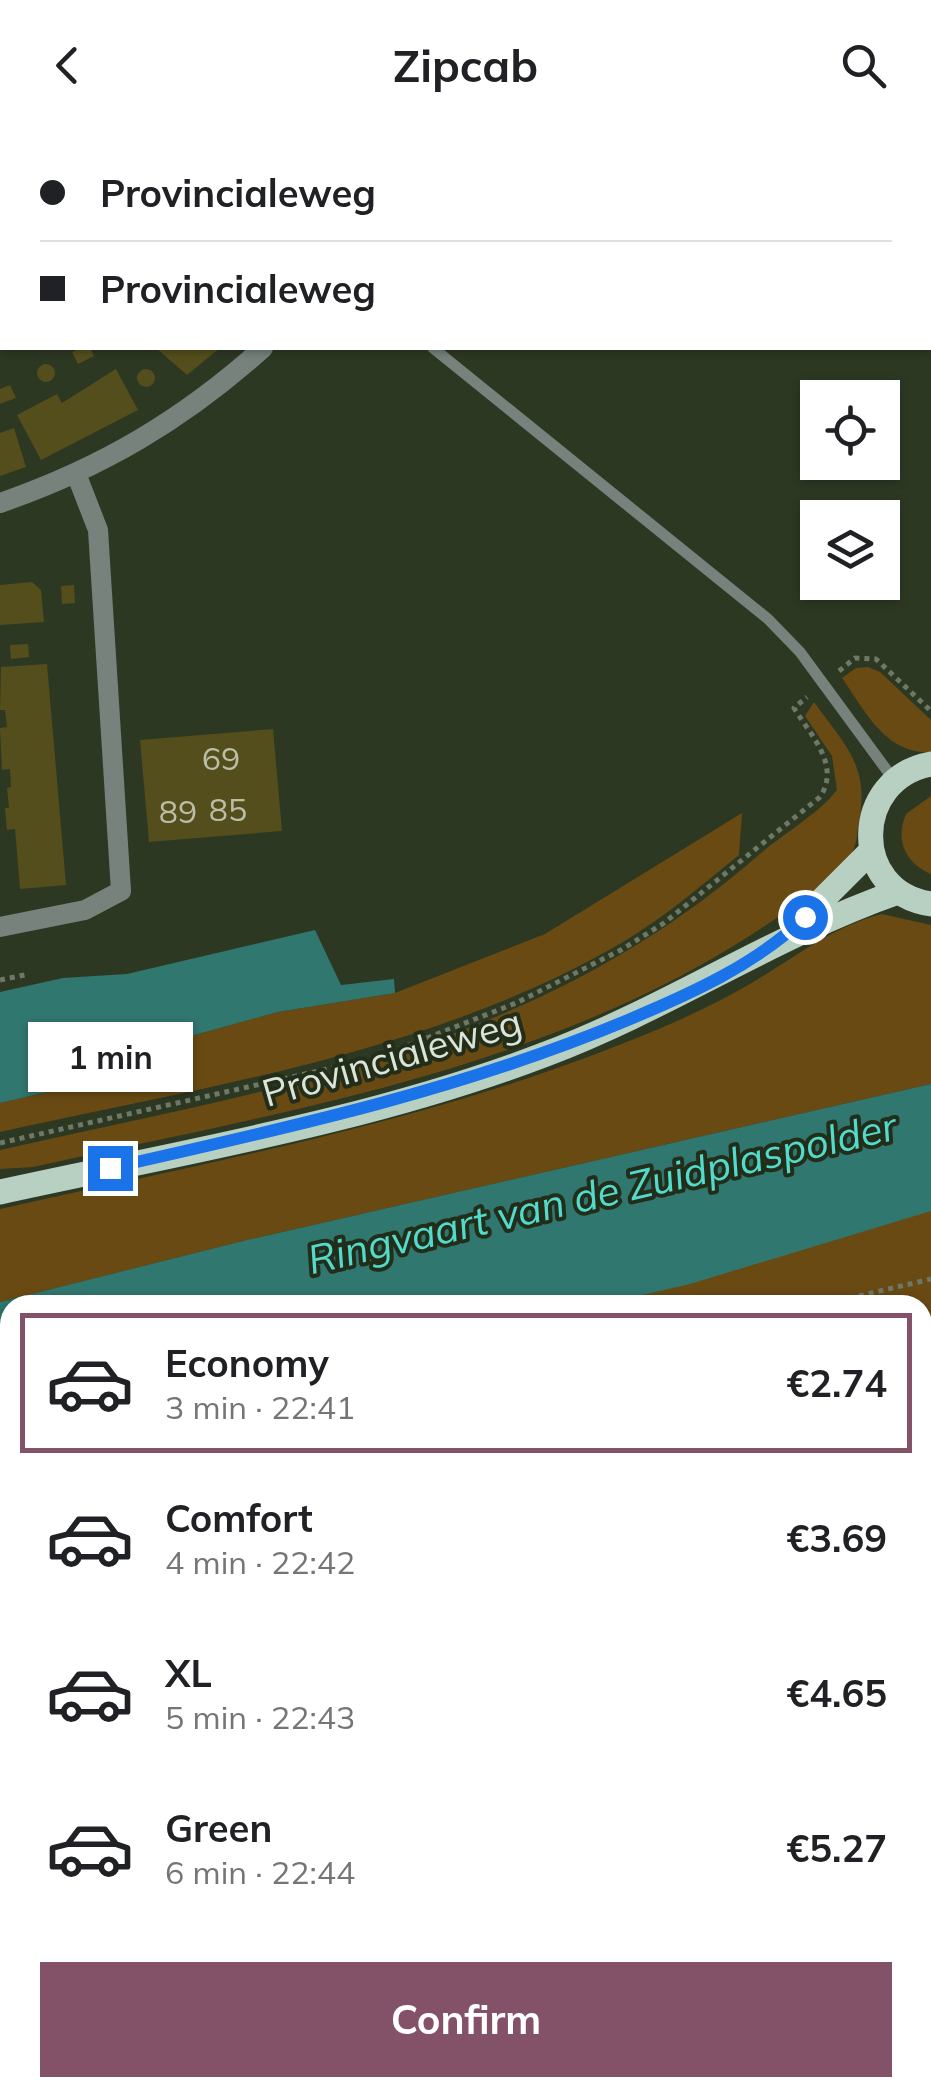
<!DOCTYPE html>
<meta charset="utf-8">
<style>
body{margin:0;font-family:Mulish,sans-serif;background:#f6f6f6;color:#202124;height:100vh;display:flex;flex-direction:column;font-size:38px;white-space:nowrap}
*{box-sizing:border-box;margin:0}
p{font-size:32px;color:#757577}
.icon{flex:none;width:55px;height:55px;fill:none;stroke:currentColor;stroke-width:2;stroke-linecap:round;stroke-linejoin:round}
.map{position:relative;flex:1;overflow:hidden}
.details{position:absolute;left:0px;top:1165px;width:932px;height:802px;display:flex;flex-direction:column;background:#fff;border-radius:30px 30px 0 0;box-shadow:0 2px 8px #0004}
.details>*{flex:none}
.top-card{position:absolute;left:0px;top:0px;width:932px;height:220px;box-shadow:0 2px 8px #0004;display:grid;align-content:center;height:220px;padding:0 40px;background:#fff}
.buttons{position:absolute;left:800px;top:250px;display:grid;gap:20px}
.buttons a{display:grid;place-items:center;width:100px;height:100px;border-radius:0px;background:#fff;box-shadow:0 2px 8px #0004;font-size:50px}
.end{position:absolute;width:45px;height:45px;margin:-22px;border:12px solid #1a73e8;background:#fff;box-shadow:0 0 0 5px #fff}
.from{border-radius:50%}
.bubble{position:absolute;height:70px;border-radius:0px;background:#fff;box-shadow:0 2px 8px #0004;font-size:32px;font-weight:700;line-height:70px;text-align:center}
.top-card b{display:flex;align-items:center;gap:35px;height:95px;font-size:38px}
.top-card b+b{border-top:2px solid #e0e0e0}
.top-card i{width:25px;height:25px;background:#202124}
ul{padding:18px 0 0;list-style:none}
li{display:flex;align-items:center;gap:30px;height:140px;margin:0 20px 15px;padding:0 20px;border:5px solid transparent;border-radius:0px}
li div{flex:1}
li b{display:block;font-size:38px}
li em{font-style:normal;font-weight:700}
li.active{border-color:#845268}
li>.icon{width:90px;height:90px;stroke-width:1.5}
.action{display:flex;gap:20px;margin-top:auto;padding:20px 40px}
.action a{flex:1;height:115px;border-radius:0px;background:#845268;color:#fff;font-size:40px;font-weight:700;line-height:115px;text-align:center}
header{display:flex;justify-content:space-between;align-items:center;height:130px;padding:0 40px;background:#fff;font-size:45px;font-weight:700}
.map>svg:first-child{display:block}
.green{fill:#694a13}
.water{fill:#30776f}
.building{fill:#534e1b}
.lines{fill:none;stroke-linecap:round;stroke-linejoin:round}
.path{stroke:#6e7866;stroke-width:5;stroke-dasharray:5 5;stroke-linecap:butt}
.service{stroke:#76827b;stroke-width:11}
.minor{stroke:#76827b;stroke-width:20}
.primary{stroke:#b8d0c1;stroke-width:25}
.route{stroke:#1a73e8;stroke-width:12}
.labels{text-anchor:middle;stroke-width:8;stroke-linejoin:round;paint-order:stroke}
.number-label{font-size:32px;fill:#babea8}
.street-label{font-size:38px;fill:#dce4d7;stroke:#232e1a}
.water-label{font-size:40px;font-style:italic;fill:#52dbcd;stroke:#232e1a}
</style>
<header><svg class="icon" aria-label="back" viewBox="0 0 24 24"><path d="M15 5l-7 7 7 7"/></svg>Zipcab<svg class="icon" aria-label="search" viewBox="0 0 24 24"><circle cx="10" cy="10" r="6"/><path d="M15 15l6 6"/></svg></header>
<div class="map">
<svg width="931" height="1967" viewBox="0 0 931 1967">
<rect width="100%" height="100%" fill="#2d3823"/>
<path class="green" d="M868 537 880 542 931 590V622C886 625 865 581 842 548L856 538Z
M814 572C843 613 868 633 860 686 857 698 858 712 852 723 837 752 804 769 778 787 561 938 287 981 33 1037L0 1039V1020C281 957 536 920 761 723 786 702 817 685 837 660L832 626 805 586Z
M931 666V744C905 733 895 710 906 684Z
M742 683 739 725C702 755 665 787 623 812 433 923 212 955 0 1002V973L145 939 155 916 278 882 395 863 545 804Z
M882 784 931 795V954L247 1110 0 1172V1079C210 1032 424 993 624 913 668 896 715 875 755 851 797 826 834 796 882 784Z
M931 1072V1967H453V1958H922V1175H489Z
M10 1287V1392L0 1394V1290Z
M10 1402V1958H155V1967H0V1404Z
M194 1958H438V1967H193Z"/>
<path class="water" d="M315 800 341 855 394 849 395 863 278 882 155 916 146 939 0 973V862L63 848 127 844Z
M931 954V1081L690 1154 599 1175H10V1319L0 1321V1172L247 1110Z"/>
<path class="building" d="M81 218H90L94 226 78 234 72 222Z
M156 218H220L187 245Z
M37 243a9 9 0 1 1 18 0a9 9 0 1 1-18 0Z
M116 239 138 280 41 330 17 285 57 264 62 273Z
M137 248a9 9 0 1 1 18 0a9 9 0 1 1-18 0Z
M10 255 16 268 0 274V259Z
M14 298 26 337 0 346V303Z
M32 452 41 460 44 492 0 495V455Z
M74 455 75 473 62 474 61 456Z
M28 514 29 527 11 529 10 515Z
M47 534 66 755 20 759 15 699 7 700 5 678H9L7 658 11 657 10 639 2 640 0 598 7 597 5 580H0L1 537Z
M273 599 282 701 149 712 140 610Z"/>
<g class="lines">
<path class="path" d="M839 541 855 528 876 529 931 581
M0 850 29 844
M0 1013 376 928 516 873 621 820 664 793 820 667C841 635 811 606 794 578L807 567
M820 1175 931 1149
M0 1366 10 1364"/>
<path class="service" d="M170 0 173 2
M433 218 768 489 800 522 894 650"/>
<path class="minor" d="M0 373C101 338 183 290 263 218
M0 797 85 780 121 761 98 400 77 346"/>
<path class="primary" d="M931 634C852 648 849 762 931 774
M794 798 870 722
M0 1062C182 1022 371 991 546 924 668 878 775 805 898 762"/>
</g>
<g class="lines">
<path class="route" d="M110 1038C287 998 461 960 628 890 690 864 757 834 805 787"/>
</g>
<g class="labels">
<g class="number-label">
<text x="221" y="640">69</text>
<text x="228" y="691">85</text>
<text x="178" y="693">89</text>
</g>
<g class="street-label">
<text transform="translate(392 928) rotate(-16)" y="13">Provincialeweg</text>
</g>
<g class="water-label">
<text transform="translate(602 1063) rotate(-13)" y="14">Ringvaart van de Zuidplaspolder</text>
</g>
</g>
</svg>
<div class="buttons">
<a><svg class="icon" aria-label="locate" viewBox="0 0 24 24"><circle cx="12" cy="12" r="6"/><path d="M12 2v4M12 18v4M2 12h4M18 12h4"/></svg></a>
<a><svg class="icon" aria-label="layers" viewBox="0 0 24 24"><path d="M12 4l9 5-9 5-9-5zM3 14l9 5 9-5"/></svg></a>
</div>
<i class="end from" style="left:805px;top:787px"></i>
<i class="end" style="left:110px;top:1038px"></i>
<div class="bubble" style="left:28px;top:892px;width:165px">1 min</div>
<div class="top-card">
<b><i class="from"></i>Provincialeweg</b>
<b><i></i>Provincialeweg</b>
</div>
<section class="details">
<ul>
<li class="active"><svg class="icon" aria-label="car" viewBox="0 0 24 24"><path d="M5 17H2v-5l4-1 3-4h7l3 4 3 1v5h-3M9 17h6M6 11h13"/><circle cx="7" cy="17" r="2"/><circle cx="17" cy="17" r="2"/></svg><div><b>Economy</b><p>3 min · 22:41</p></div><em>€2.74</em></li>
<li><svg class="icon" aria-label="car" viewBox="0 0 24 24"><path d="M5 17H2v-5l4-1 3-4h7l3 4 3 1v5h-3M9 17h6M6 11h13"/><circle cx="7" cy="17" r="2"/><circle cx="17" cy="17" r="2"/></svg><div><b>Comfort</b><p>4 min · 22:42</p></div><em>€3.69</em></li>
<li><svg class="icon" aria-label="car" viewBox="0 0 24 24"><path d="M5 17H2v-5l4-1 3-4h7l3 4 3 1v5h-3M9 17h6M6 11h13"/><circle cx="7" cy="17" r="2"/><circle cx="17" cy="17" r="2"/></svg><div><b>XL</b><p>5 min · 22:43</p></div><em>€4.65</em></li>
<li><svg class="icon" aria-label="car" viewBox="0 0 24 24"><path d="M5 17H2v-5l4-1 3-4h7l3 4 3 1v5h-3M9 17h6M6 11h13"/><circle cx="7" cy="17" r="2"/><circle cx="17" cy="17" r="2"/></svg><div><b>Green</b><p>6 min · 22:44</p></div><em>€5.27</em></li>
</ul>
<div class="action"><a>Confirm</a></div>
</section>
</div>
